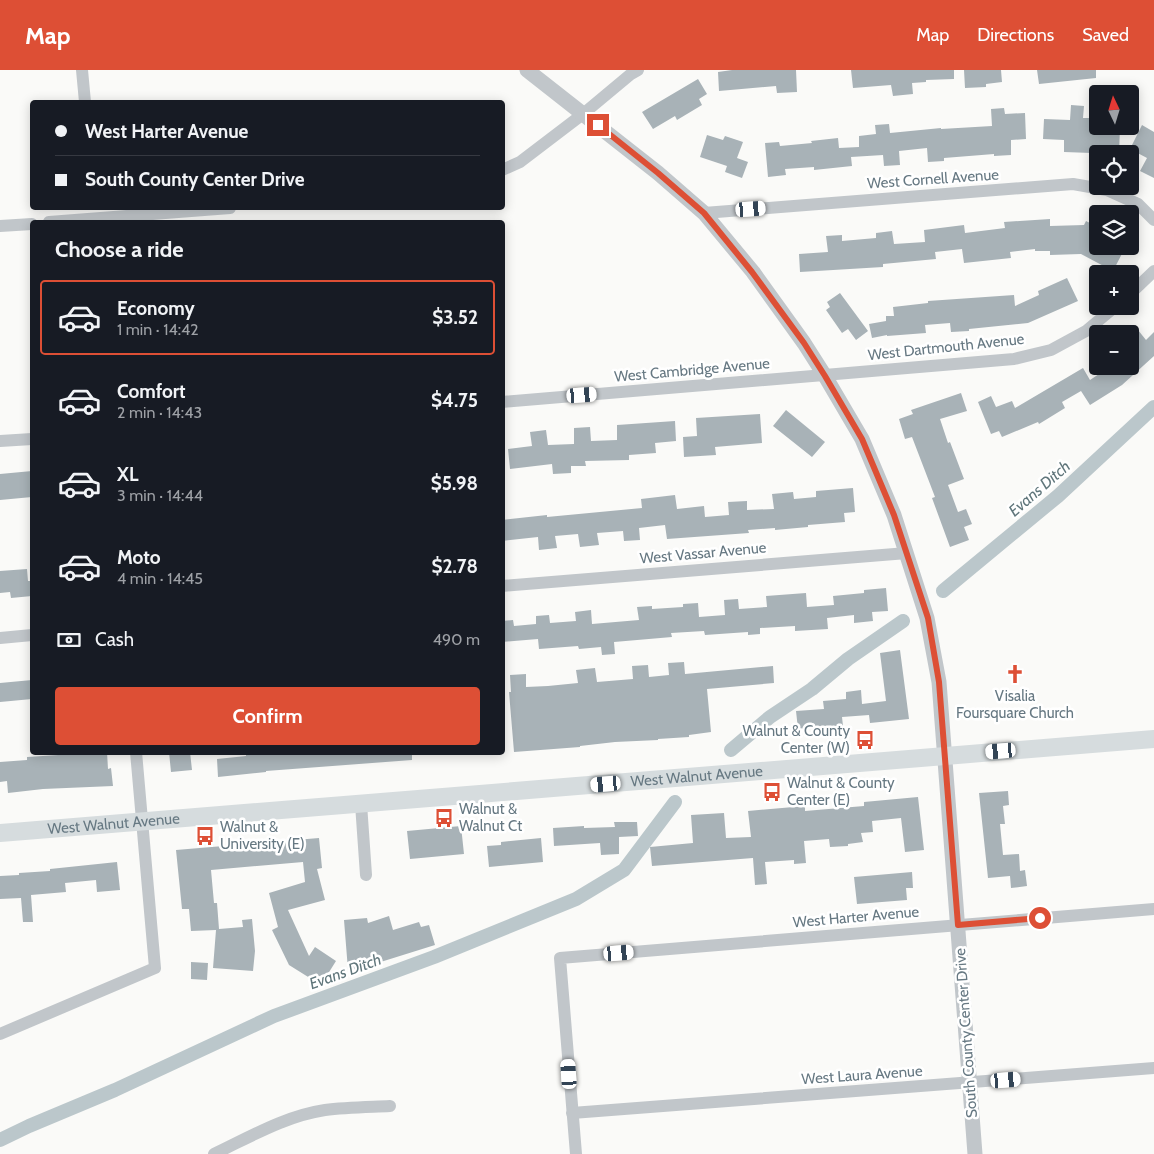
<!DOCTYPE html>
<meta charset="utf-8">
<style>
body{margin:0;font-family:Cabin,sans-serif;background:#242831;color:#f1f3f6;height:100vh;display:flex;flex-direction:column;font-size:19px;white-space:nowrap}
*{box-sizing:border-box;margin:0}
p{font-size:16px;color:#9ea1a6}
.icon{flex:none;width:28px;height:28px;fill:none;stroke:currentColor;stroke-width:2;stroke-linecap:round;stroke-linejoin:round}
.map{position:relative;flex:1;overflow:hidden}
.side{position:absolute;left:30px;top:150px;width:475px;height:535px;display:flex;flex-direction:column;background:#171b24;border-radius:5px;box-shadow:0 2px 12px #0003}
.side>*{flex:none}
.banner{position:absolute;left:30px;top:30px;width:475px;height:110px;border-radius:5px;box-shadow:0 2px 12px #0003;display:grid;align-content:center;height:110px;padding:0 25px;background:#171b24}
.needle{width:32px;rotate:356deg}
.fabs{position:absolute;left:1089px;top:15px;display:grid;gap:10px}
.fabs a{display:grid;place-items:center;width:50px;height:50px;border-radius:5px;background:#171b24;box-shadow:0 2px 12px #0003;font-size:25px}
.end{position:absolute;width:22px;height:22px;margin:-11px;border:6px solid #dd4f35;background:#fff;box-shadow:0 0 0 2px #fff}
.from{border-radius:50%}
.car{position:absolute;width:15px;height:30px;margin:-15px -8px;border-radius:6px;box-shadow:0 0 4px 1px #0007;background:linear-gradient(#fff 24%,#345 0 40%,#fff 0 76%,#345 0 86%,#fff 0)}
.banner b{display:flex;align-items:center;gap:18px;height:48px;font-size:19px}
.banner b+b{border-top:1px solid #363941}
.banner i{width:12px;height:12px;background:#f1f3f6}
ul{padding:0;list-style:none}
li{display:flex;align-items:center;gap:15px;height:75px;margin:0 10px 8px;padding:0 15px;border:2px solid transparent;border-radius:5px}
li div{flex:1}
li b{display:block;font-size:19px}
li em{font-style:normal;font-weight:700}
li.selected{border-color:#dd4f35}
li>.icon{width:45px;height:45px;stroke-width:1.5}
h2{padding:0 25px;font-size:22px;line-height:60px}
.pay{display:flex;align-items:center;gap:12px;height:55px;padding:0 25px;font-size:19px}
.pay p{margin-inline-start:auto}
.action{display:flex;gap:10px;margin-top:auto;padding:10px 25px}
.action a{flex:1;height:58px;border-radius:5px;background:#dd4f35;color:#fff;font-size:20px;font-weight:700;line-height:58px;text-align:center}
header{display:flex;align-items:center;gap:30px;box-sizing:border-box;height:70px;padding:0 25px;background:#dd4f35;color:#fff}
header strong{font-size:24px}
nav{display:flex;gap:28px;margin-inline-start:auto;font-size:18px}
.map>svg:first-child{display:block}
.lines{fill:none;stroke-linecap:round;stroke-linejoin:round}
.canal{stroke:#bbc7cb;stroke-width:14}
.building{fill:#a8b2b7}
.minor{stroke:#c1c6ca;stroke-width:12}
.tertiary{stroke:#c1c6ca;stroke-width:15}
.secondary{stroke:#d6dcde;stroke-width:18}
.route{stroke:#dd4f35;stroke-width:6}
.labels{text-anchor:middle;stroke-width:5;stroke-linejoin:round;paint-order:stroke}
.street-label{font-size:15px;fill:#667882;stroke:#fff}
.poi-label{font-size:15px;fill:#667882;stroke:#fff;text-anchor:start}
.water-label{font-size:16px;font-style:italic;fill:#60767b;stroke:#fff}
</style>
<header>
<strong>Map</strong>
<nav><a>Map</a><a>Directions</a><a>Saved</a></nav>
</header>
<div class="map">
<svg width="1154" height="1084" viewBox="0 0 1154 1084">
<rect width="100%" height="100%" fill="#fafaf8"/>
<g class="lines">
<path class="canal" d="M943 521 1058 426 1154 337
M731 680 770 647 812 619 848 589 903 551
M0 1070 29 1056 115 1020 274 946 434 887 576 829 624 800 675 732"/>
</g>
<path class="building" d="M732 0H796L797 22 777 23 776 16 719 21 718 2Z
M851 0H954V9L926 10V12L912 13 913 24 893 26 891 15 853 18Z
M964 0H1001L1002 12 986 14V17L965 18Z
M1037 0H1096V8L1039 14Z
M698 9 707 24 699 29 702 35 677 50 675 46 653 59 642 42Z
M1071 35 1084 36 1083 48H1098V56H1120L1119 84 1064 82V70L1043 69 1044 49 1070 50Z
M1004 38 1005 44 1025 43 1026 69 1011 70V85L994 86V84L944 88V91L928 92 927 78 899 81 900 95 884 96 883 85 851 87 852 96 814 100V97L785 99 786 105 768 107 765 73 779 72 780 76 812 73 811 71 838 68 839 78 859 77V66L876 64 875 55 889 54 890 63 941 58V59L992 56 991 39Z
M1142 55 1154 62V108L1140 101 1147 88 1130 79Z
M707 65 723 70 725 66 743 72 737 88 748 92 742 108 725 102 727 96 700 87Z
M1050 149V156L1084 155 1086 151 1098 157V176H1126L1113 201 1081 184 1050 185V181H1035V179L1010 182 1011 188 964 193 962 179 935 182 936 189 883 194V197L800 202 799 184 828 182 826 166 842 165V171L876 168V163L892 161 894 174 925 172 924 160 964 155 965 163 1005 158 1004 152Z
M1067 208 1078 231 1028 253 969 259V261L951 262 950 253 925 255 926 263 887 266V265L872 268 869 254 886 251V246H894L893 237 928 233V231L1014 225 1015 236 1039 225 1038 221Z
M840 223 868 261 856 270 848 259 842 263 826 240 830 237 827 232Z
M1138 260 1146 270 1154 262V286L1122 315 1090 335 1081 321 1062 332 1065 338 1039 354 1038 352 1002 367 999 361 991 364 978 332 991 326 996 337 1012 331 1015 338 1083 298 1090 310 1111 296H1130V283L1135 278 1130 272V267Z
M961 323 967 341 940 349 948 373 950 372 964 409 948 415 958 442 966 439 972 454 964 457 969 470 950 477 932 428 935 427 912 367 905 369 899 349 913 344 911 340Z
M786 340 825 372 812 387 773 356Z
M760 344 762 373 715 377 716 385 684 387 683 367 697 366 696 348Z
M675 351 676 371 655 373 656 383 629 385V390L585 391 586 396H571V403L553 404 552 394 510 399 508 379 532 376 530 362 546 360 548 375 574 374V358L590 357 591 371 617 370V355Z
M32 401V427L0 430V404Z
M853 418 855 442 844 443 845 452 808 455V457L775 460V458L748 460 749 463 667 469 665 455 639 458 640 470 624 471 623 461 597 463 599 475 580 477 578 464 555 466 557 478 539 480 538 467 502 471V450L547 445V447L642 438 641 429 675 425 677 439 704 436 705 447 729 445 728 432 747 431V440L774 439 772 424 793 422 794 429 816 427V421Z
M27 499 28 511H32V526L11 528 10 522 0 523V501Z
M886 518 888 541 872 542 873 551 854 553V545L827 548 828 559 795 561V556L760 558V564L748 565V562L705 565 704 561 671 563 672 567 614 572 615 584 602 585 601 577 579 579 578 576 539 579 538 569 502 572V551L513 550 514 556 536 554V546L549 545 550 553 576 551 575 542 591 540 592 554 639 550 637 537 652 536V539L683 537V534L698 533 699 547 725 545 724 530 738 529 739 539 767 537 766 526 806 523 807 537 834 535 833 526 864 523V520Z
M900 580 909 649 870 653 869 645 842 647 843 656 798 659 796 641 824 639 823 631 846 629V622L861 620 862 634 886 631 880 583Z
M684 592 685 604 773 596 774 613 707 619 711 662 689 665V667L658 669V670L615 672 580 676V677L514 682 509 622H511L510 605 526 604V617L548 616 578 613 576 600 595 598 597 612 633 609 632 596 648 595 649 607 669 605 668 593Z
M32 610V629L0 632V613Z
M74 682H107L108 699 111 698 113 716 43 719 8 723 7 711 0 712V692L27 690V687L74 684Z
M169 682H190L192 700 171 702Z
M246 682H412V690L266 701V702L218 707 217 689 246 686Z
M1008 721 1009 735 1003 736 1005 754H1000L1003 785 1019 784 1020 801 1025 800 1027 816 1011 818 1010 806 988 808 979 723Z
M918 727 924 780 905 782 901 748 872 751 873 762 861 763 863 772 848 774V776L830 777 829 769 804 771 806 793 794 794V790L765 792 767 814 755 815 753 788 652 796 650 777 693 773 691 745 724 743 726 768 751 767 748 741 805 736V741L864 736V732Z
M614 752H637L638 766 619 767V784L601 785 600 773 554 776 553 758 584 756V758L615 757Z
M461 756 464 784 410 789 407 761Z
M319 768 322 798 317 799 325 830 288 840 309 886 315 877 336 891 321 915 289 895 272 860 278 857 269 823 305 812 303 792 211 800 214 833H217L219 859 243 857 242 850 252 849 255 881 253 901 213 898 216 860 191 861 189 839H182L176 780Z
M541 768 543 792 489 797 487 776 501 775V772Z
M117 792 120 820 97 822 96 810 65 813 66 822 31 825 33 852H23L21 828 0 829V806L19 805V803L50 801V799Z
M912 802 913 818H906L907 830 857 834 854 807Z
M389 846 393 860 419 852 421 857 429 855 435 875 371 895V899L348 900 344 850 367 848 368 853Z
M191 892 208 893 207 910 191 909Z"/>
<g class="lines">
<path class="minor" d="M82 0 85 32
M502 100 520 92 583 44 631 4 638 0
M704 143 1073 114 1107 120 1138 134 1154 150
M49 152 230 138
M0 156 32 154
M1130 224 1154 201
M502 332 1014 289 1051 280 1086 261 1116 236
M0 371 32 369
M502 516 907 483
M0 568 32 565
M361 734 366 805
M0 964 155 898 136 682
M572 1043 1154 998
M214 1084C250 1067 285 1046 325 1040 346 1037 369 1037 390 1036
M576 1084 560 888 1154 839"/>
<path class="tertiary" d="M527 0 658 103 704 143 753 202 804 273 825 306 862 369 894 445 927 548 939 612 975 1084"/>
<path class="secondary" id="s1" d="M0 763 1154 669"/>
</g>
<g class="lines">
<path class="route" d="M598 55 658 103 704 143 752 202 804 273 825 306 862 369 894 445 928 548 939 612 958 855 1040 848"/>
</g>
<defs>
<g id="church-bare" transform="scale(1.5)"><path d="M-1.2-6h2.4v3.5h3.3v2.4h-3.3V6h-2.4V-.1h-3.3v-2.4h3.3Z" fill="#dd4f35" stroke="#fff" stroke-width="2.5" paint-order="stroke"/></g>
<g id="bus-bare" transform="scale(1.5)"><path d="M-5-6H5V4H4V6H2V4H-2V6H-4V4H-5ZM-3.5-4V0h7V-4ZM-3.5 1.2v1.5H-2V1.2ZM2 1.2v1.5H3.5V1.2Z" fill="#dd4f35" stroke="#fff" stroke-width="2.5" paint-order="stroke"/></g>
</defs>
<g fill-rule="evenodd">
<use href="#church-bare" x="1015" y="604"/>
<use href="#bus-bare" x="865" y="670"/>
<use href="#bus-bare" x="772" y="722"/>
<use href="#bus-bare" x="444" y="748"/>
<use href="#bus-bare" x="205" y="766"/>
</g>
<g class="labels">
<g class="street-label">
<text transform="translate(933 109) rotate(-4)" y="5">West Cornell Avenue</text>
<text transform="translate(946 277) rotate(-6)" y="5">West Dartmouth Avenue</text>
<text transform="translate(692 300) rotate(-5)" y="5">West Cambridge Avenue</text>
<text transform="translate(703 483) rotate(-5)" y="5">West Vassar Avenue</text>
<text dy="5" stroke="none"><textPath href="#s1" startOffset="699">West Walnut Avenue</textPath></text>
<text dy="5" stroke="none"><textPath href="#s1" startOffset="114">West Walnut Avenue</textPath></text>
<text transform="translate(856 847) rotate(-5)" y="5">West Harter Avenue</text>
<text transform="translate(966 963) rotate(-94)" y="5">South County Center Drive</text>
<text transform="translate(862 1005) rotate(-4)" y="5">West Laura Avenue</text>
</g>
<g class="poi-label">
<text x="1015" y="631" text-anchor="middle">Visalia<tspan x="1015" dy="17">Foursquare Church</tspan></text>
<text x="850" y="666" text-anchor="end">Walnut &amp; County<tspan x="850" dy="17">Center (W)</tspan></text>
<text x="787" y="718">Walnut &amp; County<tspan x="787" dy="17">Center (E)</tspan></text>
<text x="459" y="744">Walnut &amp;<tspan x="459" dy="17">Walnut Ct</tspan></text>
<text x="220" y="762">Walnut &amp;<tspan x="220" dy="17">University (E)</tspan></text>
</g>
<g class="water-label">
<text transform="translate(1039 418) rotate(-41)" y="6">Evans Ditch</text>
<text transform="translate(345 901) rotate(-20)" y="6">Evans Ditch</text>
</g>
</g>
</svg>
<div class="fabs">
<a><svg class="needle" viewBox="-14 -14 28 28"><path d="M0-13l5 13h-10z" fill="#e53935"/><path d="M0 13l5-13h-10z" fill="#9ea1a6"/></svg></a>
<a><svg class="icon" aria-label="locate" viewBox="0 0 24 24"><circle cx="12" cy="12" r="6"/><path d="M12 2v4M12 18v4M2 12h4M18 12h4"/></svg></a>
<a><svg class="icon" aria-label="layers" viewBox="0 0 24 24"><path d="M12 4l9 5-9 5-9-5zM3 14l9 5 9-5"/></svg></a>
<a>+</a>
<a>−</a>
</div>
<i class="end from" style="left:1040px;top:848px"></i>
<i class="end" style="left:598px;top:55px"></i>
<i class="car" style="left:751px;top:139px;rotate:86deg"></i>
<i class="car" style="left:582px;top:325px;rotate:86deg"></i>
<i class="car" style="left:1001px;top:681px;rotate:265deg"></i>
<i class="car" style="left:606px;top:714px;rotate:265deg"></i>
<i class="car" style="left:619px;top:883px;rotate:85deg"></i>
<i class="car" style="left:569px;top:1004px;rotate:356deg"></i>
<i class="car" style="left:1006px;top:1010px;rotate:85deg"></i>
<div class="banner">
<b><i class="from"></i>West Harter Avenue</b>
<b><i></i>South County Center Drive</b>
</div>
<section class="side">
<h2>Choose a ride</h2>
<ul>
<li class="selected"><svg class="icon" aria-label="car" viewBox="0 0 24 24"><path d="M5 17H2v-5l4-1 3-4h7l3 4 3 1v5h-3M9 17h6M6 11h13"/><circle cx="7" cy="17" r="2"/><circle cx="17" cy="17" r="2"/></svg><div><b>Economy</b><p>1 min · 14:42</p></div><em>$3.52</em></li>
<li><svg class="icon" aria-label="car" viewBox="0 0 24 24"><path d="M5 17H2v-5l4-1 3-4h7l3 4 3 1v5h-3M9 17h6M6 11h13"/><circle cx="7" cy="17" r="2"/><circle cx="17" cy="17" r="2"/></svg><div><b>Comfort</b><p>2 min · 14:43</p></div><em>$4.75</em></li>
<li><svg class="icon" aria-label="car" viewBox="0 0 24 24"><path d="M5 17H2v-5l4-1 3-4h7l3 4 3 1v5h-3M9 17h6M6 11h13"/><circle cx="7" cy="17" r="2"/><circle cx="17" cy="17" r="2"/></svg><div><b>XL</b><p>3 min · 14:44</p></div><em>$5.98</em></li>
<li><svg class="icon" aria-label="car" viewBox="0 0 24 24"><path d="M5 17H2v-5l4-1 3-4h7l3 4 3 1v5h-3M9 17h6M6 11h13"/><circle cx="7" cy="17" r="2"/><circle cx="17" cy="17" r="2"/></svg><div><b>Moto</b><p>4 min · 14:45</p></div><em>$2.78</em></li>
</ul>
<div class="pay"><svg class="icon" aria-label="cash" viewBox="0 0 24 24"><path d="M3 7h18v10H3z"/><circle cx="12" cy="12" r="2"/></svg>Cash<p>490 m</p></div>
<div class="action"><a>Confirm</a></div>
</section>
</div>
